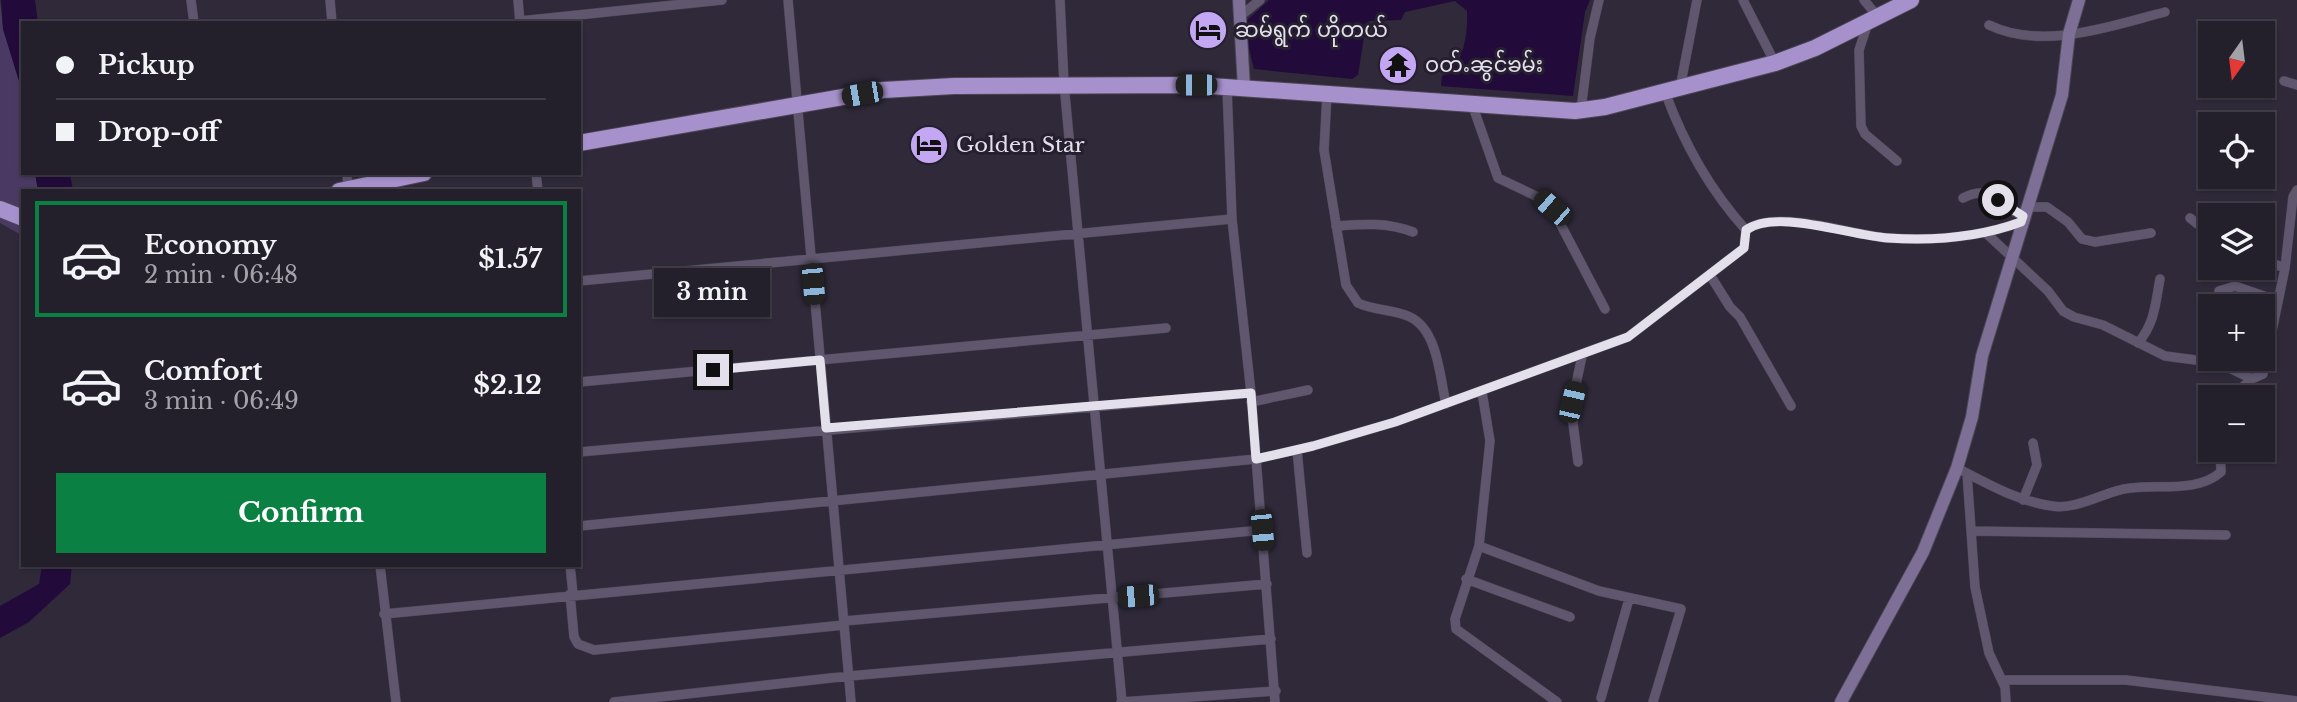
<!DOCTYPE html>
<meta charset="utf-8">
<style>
body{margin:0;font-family:"Libre Baskerville","Noto Sans Myanmar",serif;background:#2b2733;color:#f1f3f6;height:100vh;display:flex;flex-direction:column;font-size:26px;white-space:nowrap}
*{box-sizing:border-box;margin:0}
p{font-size:23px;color:#a3a2a9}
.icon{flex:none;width:38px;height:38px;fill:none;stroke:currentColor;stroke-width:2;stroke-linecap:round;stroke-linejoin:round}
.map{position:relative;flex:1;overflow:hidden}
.sheet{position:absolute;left:21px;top:189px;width:560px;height:378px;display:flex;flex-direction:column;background:#231f2b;border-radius:0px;box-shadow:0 2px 5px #0004,0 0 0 2px #403d47}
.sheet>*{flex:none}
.guide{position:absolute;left:21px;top:21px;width:560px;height:154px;border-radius:0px;box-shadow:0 2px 5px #0004,0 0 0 2px #403d47;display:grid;align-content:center;height:154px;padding:0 35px;background:#231f2b}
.needle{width:46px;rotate:194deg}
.controls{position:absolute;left:2198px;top:21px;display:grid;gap:14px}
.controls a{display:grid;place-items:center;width:77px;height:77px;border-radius:0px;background:#231f2b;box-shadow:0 2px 5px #0004,0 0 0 2px #403d47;font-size:35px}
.end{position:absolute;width:32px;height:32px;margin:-16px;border:9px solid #e4e0eb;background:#111;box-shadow:0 0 0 4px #111}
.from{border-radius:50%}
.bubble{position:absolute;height:49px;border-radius:0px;background:#231f2b;box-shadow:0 2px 5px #0004,0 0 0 2px #403d47;font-size:23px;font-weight:700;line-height:49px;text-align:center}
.car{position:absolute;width:21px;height:42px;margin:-21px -10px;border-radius:9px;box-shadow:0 0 5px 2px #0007;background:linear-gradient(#222 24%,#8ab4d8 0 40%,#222 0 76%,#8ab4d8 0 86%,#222 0)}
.guide b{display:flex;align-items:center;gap:24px;height:66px;font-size:26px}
.guide b+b{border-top:2px solid #403d47}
.guide i{width:18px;height:18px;background:#f1f3f6}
ul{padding:12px 0 0;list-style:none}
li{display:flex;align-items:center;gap:21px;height:116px;margin:0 14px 10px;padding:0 21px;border:4px solid transparent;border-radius:0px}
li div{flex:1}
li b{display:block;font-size:26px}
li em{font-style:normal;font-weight:700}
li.on{border-color:#0b8043}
li>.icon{width:63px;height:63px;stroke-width:1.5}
.primary-button{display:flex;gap:14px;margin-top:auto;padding:14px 35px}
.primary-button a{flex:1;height:80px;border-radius:0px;background:#0b8043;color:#fff;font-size:28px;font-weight:700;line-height:80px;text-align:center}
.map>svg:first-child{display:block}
.green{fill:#4a3963}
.water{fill:#220b3b}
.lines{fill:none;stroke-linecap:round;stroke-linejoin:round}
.street-casing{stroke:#4c4655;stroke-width:10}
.secondary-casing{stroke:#4c4655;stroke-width:14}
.highway-casing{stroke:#4c4655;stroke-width:18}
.street{stroke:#60576f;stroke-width:9}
.secondary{stroke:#7d6f95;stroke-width:12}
.highway{stroke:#a791cc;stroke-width:16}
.route{stroke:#e4e0eb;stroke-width:9}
.labels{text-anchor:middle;stroke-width:6;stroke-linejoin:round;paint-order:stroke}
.poi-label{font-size:21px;fill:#e4e0eb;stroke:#251f2f;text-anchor:start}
</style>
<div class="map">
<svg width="2297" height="702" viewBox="0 0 2297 702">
<rect width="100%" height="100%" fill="#2f2939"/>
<path class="green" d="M0 0 3 29 23 94V173H35L38 191H23V236L0 223Z"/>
<path class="water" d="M1 0H35L38 23H23V94L3 29Z
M1269 0H1590L1585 12 1573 96 1441 86 1442 76C1464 68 1468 32 1467 11L1455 1 1405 12 1401 20 1369 21 1365 31 1358 75 1352 79 1254 69 1243 24Z
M35 173H70L73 191H38Z
M42 565H72L70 584 29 622 0 638V606L39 584Z"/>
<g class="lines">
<g class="street-casing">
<path id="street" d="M191 0 194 23
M330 0 332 23
M518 0 520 23
M788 0 851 702
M1060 0 1064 84 1122 702
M1743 0 1775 63
M1864 0 1878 17
M1239 17 1260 0
M520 21 722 0
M1868 23 1859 50 1861 126 1865 134 1897 161
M1989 25C2043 51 2110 26 2165 12
M2284 81 2297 85
M1227 87 1232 219 1251 393 1275 702
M1680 88 1697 0
M1665 92C1684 144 1709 189 1746 230
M1327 94 1324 150 1346 285 1358 303C1375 311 1394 309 1410 317 1438 330 1440 378 1446 404
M1472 104 1498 178 1540 198 1552 208 1605 309
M1581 110 1590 38 1599 0
M347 173 348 191
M536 173 538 191
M1963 198C1994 183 1998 206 2023 216
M2026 207H2047L2068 222 2082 239 2095 242 2151 233
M2190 218 2210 234
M1336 226C1363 224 1387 222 1413 232
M1987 234 2048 291 2063 311 2074 317 2103 325 2165 356 2219 363 2252 379 2263 374 2285 268 2293 197 2297 190
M2263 260 2285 268
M1710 275 1730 307 1740 317 1791 406
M579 281 1232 219
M2219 291 2235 286 2278 301
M2138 343C2155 323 2155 305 2160 279
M579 382 1166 328
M1482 392 1490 441 1479 546 1455 619 1456 629 1557 702
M2230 397 2252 379
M1251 402 1308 390
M1297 450 1307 553
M579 452 1251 393
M1578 462 1571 408 1582 356
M1957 468C1988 484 2017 501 2052 506 2074 510 2099 495 2120 490 2151 482 2195 495 2221 472L2220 450
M1967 473 1975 587 1989 653 2005 687 2006 702
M2023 500 2037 465 2033 443
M579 526 1256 459 1313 446 1395 422 1628 337 1744 248 1746 230C1776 208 1851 235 1888 238 1932 241 1980 237 2021 222
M1972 531 2226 535
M1479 546 1599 591 1681 609 1653 702
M380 565 396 702
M570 565 573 594
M1466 579 1570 617
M570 594 574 637 578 644 594 650 844 625
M384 614 1262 530
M844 621 1267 584
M2003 680H2126L2297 701
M1601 698 1629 599
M614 702 849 676 1271 639
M1121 702 1276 691"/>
</g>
<g class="secondary-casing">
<path id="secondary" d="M1239 0 1244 88
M1841 702 1923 552 1957 468 1972 417 1982 356 2062 95 2069 34 2079 0"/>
</g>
<g class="highway-casing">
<path id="highway" d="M579 143 883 90 954 86 1196 85 1575 111 1605 107 1775 63 1815 48 1911 0
M339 191 424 173
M0 209 23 218"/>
</g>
<use href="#street" class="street"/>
<use href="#secondary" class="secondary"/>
<use href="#highway" class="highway"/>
</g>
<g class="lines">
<path class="route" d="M713 370 820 360 826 428 1251 393 1256 459 1313 446 1395 422 1628 337 1744 248 1746 230C1776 208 1851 236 1888 238 1932 241 1980 237 2021 222L2023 216 1998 200"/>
</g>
<defs>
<g id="hotel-disc" transform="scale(2.0125)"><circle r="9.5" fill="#c3a7f2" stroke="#251f2f"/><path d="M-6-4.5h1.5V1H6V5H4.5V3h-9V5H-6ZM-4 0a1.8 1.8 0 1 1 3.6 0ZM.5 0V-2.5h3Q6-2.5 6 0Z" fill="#111"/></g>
<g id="temple-disc" transform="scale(2.0125)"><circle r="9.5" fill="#c3a7f2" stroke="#251f2f"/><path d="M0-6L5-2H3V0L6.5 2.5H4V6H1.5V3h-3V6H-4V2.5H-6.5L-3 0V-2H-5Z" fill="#111"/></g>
</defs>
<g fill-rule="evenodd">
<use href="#hotel-disc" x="1208" y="30"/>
<use href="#temple-disc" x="1398" y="65"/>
<use href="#hotel-disc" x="929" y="145"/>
</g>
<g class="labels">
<g class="poi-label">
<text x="1235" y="37">ဆမ်ရွက် ဟိုတယ်</text>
<text x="1425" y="72">ဝတ်ႉၼွင်ၶမ်း</text>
<text x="956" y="152">Golden Star</text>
</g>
</g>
</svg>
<div class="controls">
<a><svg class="needle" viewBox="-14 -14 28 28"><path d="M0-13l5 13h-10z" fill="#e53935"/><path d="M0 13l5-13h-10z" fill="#a3a2a9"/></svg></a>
<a><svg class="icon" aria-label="locate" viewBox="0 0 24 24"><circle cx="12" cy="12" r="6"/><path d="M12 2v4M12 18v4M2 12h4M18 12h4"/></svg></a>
<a><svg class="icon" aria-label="layers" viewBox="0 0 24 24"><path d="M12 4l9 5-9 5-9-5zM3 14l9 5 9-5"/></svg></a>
<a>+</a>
<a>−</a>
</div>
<i class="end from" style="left:1998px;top:200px"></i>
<i class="end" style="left:713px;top:370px"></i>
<div class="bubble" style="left:654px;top:268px;width:116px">3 min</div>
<i class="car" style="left:1196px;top:85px;rotate:270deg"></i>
<i class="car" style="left:862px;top:94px;rotate:260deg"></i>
<i class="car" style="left:1552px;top:208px;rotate:311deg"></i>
<i class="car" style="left:813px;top:284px;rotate:175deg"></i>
<i class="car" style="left:1572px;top:402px;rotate:13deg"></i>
<i class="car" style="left:1262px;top:530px;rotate:175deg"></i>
<i class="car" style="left:1138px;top:596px;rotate:265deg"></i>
<div class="guide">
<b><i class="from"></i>Pickup</b>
<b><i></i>Drop-off</b>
</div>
<section class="sheet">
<ul>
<li class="on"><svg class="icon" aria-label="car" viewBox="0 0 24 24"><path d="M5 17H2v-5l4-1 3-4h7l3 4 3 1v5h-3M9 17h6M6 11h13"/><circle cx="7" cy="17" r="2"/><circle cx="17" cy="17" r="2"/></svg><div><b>Economy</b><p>2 min · 06:48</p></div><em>$1.57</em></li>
<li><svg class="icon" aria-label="car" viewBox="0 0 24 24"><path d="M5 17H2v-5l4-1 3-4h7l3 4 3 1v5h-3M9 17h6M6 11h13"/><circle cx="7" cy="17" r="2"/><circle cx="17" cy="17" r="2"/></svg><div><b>Comfort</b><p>3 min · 06:49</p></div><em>$2.12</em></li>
</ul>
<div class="primary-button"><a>Confirm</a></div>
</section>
</div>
